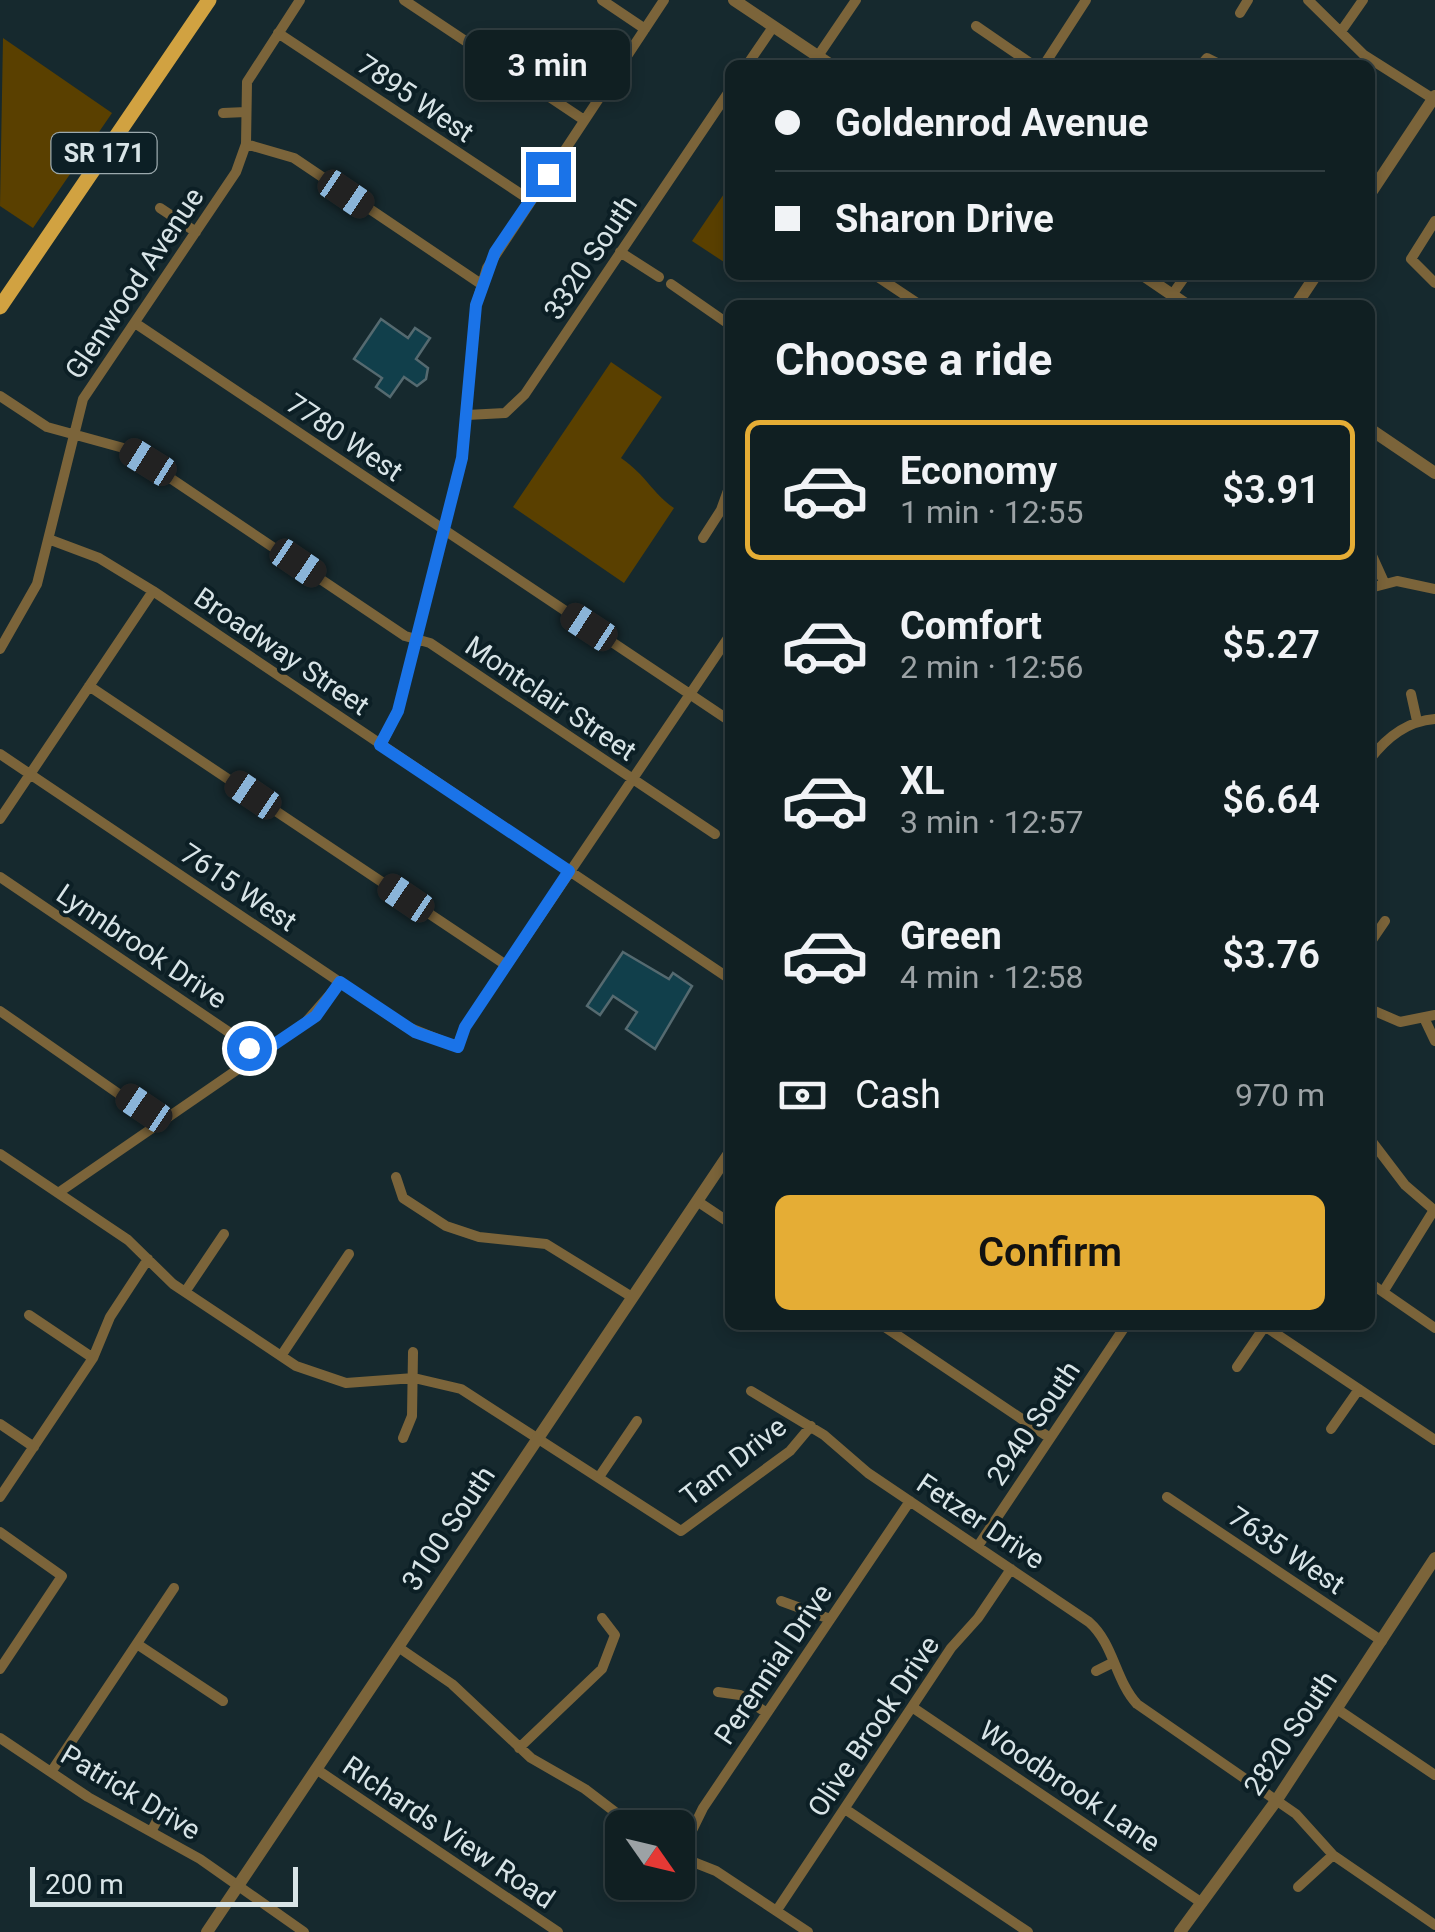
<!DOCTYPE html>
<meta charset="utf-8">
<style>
body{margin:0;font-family:Roboto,sans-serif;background:#1e2c2f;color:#f1f3f6;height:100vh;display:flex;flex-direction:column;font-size:38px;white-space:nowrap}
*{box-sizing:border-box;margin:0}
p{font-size:32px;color:#9ca2a5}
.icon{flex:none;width:55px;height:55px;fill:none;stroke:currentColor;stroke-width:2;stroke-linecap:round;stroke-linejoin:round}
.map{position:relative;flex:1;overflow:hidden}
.side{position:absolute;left:725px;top:300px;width:650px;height:1030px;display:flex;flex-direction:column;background:#101f22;border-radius:15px;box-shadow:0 5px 15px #0003,0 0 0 2px #303d40}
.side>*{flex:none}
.hud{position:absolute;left:725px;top:60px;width:650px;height:220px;border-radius:15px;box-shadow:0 5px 15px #0003,0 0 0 2px #303d40;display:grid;align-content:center;height:220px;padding:0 50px;background:#101f22}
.needle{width:65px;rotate:124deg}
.controls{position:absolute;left:605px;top:1810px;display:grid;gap:20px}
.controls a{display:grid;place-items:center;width:90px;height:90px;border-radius:15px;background:#101f22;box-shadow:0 5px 15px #0003,0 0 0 2px #303d40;font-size:50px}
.scale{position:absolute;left:30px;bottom:25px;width:268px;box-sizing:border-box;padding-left:10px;border:5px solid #d8e4e7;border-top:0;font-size:28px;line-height:35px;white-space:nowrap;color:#d8e4e7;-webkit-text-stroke:8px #0c1f25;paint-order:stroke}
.end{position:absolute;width:45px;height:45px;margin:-22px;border:12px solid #1a73e8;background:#fff;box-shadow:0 0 0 5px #fff}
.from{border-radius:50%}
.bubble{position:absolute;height:70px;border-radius:15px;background:#101f22;box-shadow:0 5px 15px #0003,0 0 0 2px #303d40;font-size:32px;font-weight:600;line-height:70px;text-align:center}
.car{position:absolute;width:30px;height:60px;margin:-30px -15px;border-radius:12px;box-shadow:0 0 8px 2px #0007;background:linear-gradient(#222 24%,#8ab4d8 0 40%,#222 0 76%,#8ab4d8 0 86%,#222 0)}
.hud b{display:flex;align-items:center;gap:35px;height:95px;font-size:38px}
.hud b+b{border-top:2px solid #303d40}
.hud i{width:25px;height:25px;background:#f1f3f6}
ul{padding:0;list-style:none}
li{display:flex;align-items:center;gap:30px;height:140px;margin:0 20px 15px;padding:0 30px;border:5px solid transparent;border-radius:15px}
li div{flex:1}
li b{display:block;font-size:38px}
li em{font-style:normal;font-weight:600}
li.active{border-color:#e5ad35}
li>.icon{width:90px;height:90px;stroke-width:1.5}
h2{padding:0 50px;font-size:45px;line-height:120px}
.pay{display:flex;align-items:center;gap:25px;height:110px;padding:0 50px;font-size:38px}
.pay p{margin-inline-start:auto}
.primary-button{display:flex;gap:20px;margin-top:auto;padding:20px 50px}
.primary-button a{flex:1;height:115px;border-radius:15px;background:#e5ad35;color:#111;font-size:40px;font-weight:600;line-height:115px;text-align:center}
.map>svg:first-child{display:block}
.green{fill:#5a4000}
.building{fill:#113f4b;stroke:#556a70;stroke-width:2.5}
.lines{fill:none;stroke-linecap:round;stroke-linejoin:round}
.minor{stroke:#7b643a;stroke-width:10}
.tertiary{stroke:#7b643a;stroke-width:12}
.primary{stroke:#d1a241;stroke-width:15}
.route{stroke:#1a73e8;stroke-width:12}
.labels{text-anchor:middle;stroke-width:8;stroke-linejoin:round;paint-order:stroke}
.shield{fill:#0c1f25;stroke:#9ba9ad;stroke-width:2.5}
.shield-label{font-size:25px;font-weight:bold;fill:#d8e4e7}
.street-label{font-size:28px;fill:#d8e4e7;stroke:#0c1f25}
</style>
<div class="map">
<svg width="1435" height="1932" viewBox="0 0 1435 1932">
<rect width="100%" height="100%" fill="#16292e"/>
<path class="green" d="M3 38 112 113 33 228 0 206Z
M730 185V266L692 241Z
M611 362 662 397 621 458C646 475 652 493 674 508L624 583 513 507Z"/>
<path class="building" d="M381 319 408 338 415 328 430 338 416 359 428 368 426 379 417 386 404 377 390 397 376 387 382 378 354 359Z
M623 952 669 979 673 973 692 986 655 1049 626 1029 637 1012 613 996 600 1015 587 1006Z"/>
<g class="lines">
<path class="minor" d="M404 0 584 120
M602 0 645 29
M1308 0 1364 55 1435 100
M1240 13 1248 0
M976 26 1033 65
M1342 30 1363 0
M278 33 530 200
M818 56 856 0
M747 65 773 27
M1044 65 1086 0
M1201 65 1207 58 1221 65
M223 113 246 112
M246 144 294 158 481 284
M160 208 196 232
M1435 221 1411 259 1435 283
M620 252 659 277
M875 275 920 305
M671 284 730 325
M1172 295 1186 275
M135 323 730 721
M0 396 47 427 127 449 405 636 430 643 715 834
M467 415 505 413 525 394 730 90
M730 442V467
M703 538 721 510 730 485
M51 540 99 558 153 591 730 979
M1370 551 1384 582
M1370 588 1397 581 1435 589
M0 649 37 584 83 399 236 172 246 144 247 82 300 0
M89 686 506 965
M1411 694 1417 721
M381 745 398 711 462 458 476 305 487 268 664 0
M0 754 405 1026 457 1047 465 1027 730 635
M1370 759C1387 737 1407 721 1435 719
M0 819 153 591
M0 877 239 1039 257 1056
M1370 943 1385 921
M1370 1009 1400 1022 1435 1015
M0 1011 159 1122
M1425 1020 1435 1041
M1370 1139 1405 1185 1434 1210 1383 1292
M0 1154 128 1240 173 1284 296 1366 346 1383 414 1378 461 1389 681 1531 790 1451 811 1426
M396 1177 403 1198 446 1226 479 1237 546 1244 632 1297
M58 1193 305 1023 340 983
M697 1201 730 1223
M1370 1283 1435 1328
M185 1292 224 1234
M29 1315 93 1358
M882 1325 1050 1438
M1263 1325 1435 1440
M281 1356 349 1254
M1237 1367 1265 1326
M751 1391 824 1435 868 1473 1089 1622C1114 1644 1115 1680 1137 1704L1296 1814 1333 1855 1435 1925
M0 1424 34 1447
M1331 1429 1359 1389
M403 1438 412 1416 413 1352
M599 1477 637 1421
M0 1497 93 1358 110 1317 148 1259
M1167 1497 1382 1641
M0 1532 62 1576 0 1669
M978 1546 1126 1325
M781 1601 830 1619
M137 1644 223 1701
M398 1647 452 1684 531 1758 585 1789 636 1828
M1096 1671 1114 1662
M718 1692 740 1695 767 1713
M912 1707 1202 1903
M1337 1709 1435 1775
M0 1738 88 1797 200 1859 304 1932
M519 1748 602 1669 615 1635 602 1618
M316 1769 558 1932
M51 1772 174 1588
M845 1809 1028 1932
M152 1830 163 1809
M678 1856 716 1871 808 1932
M679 1857 703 1808 910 1501
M1298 1887 1333 1855
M777 1910 951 1648 978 1618 1011 1569"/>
<path class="tertiary" d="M734 0 831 65
M1370 194 1435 96
M1143 275 1187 305
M1296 305 1316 275
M1370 429 1435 473
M207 1932 730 1152
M1180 1932 1276 1801 1435 1558"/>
<path class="primary" d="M0 307 209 0"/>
</g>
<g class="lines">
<path class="route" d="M249 1048 257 1056 316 1016 340 982 415 1032 458 1047 465 1027 569 871 380 745 398 711 462 458 476 305 495 252 548 174"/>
</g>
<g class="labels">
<rect class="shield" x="51.5" y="133" width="105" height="40" rx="8"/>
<g class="shield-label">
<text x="104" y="162">SR 171</text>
</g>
<g class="street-label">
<text transform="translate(416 98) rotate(34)" y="10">7895 West</text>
<text transform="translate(590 257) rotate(-56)" y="10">3320 South</text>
<text transform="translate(134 283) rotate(-56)" y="10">Glenwood Avenue</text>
<text transform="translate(345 437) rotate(34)" y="10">7780 West</text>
<text transform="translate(282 651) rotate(34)" y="10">Broadway Street</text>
<text transform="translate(551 698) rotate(34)" y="10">Montclair Street</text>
<text transform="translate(239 887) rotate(34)" y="10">7615 West</text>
<text transform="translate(142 946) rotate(34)" y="10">Lynnbrook Drive</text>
<text transform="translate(1033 1423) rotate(-56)" y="10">2940 South</text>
<text transform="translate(733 1461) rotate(-38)" y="10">Tam Drive</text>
<text transform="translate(981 1521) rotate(34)" y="10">Fetzer Drive</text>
<text transform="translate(448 1528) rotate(-56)" y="10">3100 South</text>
<text transform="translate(1287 1550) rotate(34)" y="10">7635 West</text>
<text transform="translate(773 1664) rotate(-56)" y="10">Perennial Drive</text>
<text transform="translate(873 1726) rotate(-56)" y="10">Olive Brook Drive</text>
<text transform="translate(1290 1733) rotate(-56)" y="10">2820 South</text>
<text transform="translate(1070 1786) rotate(34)" y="10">Woodbrook Lane</text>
<text transform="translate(131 1792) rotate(31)" y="10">Patrick Drive</text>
<text transform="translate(449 1832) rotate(34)" y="10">RIchards View Road</text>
</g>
</g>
</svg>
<div class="controls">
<a><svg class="needle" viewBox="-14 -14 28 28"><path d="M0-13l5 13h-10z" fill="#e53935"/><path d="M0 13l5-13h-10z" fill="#9ca2a5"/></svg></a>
</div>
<div class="scale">200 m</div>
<i class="end from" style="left:249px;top:1048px"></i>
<i class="end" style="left:548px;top:174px"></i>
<div class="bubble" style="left:465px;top:30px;width:165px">3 min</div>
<i class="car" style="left:346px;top:194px;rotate:124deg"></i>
<i class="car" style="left:148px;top:462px;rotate:302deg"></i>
<i class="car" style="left:298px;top:563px;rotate:124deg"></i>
<i class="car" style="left:589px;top:627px;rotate:303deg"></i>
<i class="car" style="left:253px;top:795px;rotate:304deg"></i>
<i class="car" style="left:406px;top:898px;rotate:304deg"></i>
<i class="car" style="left:144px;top:1108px;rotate:304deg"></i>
<div class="hud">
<b><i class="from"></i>Goldenrod Avenue</b>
<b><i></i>Sharon Drive</b>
</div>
<section class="side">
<h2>Choose a ride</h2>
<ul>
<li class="active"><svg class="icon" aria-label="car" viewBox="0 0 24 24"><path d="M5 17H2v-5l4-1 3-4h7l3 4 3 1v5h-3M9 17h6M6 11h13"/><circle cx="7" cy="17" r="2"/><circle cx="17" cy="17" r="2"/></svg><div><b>Economy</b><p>1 min · 12:55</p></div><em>$3.91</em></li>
<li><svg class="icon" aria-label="car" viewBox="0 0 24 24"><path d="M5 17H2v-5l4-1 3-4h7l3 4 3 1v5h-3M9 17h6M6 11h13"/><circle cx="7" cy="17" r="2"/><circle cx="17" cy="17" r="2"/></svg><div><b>Comfort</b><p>2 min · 12:56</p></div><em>$5.27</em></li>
<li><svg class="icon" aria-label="car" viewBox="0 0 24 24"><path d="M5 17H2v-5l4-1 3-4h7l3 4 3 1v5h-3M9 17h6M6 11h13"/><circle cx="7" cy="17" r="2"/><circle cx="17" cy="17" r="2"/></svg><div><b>XL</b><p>3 min · 12:57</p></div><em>$6.64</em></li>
<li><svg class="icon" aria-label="car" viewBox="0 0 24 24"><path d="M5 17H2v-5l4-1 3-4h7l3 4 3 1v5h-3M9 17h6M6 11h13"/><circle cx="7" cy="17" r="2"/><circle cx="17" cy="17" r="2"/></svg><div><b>Green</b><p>4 min · 12:58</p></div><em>$3.76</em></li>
</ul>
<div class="pay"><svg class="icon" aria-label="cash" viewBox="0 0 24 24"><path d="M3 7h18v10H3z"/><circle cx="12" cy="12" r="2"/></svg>Cash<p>970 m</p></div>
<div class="primary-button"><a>Confirm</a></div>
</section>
</div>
